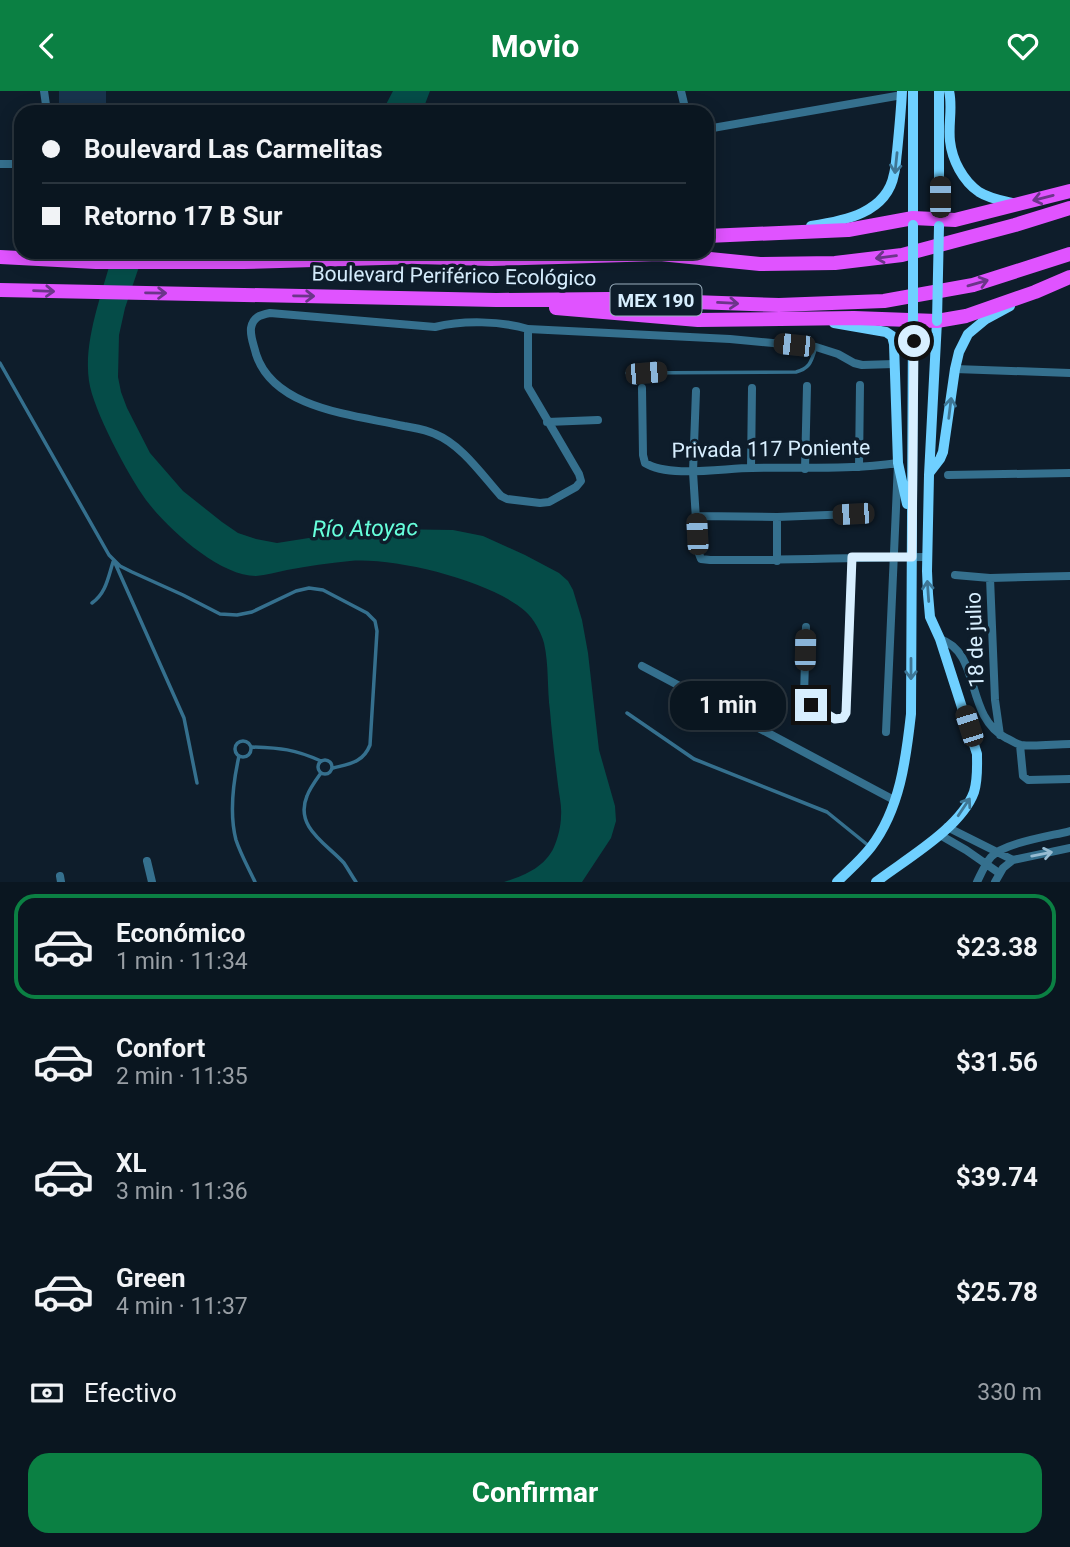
<!DOCTYPE html>
<html lang="es">
<meta charset="utf-8">
<style>
body{margin:0;font-family:Roboto,sans-serif;background:#18232d;color:#f1f3f6;height:100vh;display:flex;flex-direction:column;font-size:26px;white-space:nowrap}
*{box-sizing:border-box;margin:0}
p{font-size:23px;color:#999fa5}
.icon{flex:none;width:38px;height:38px;fill:none;stroke:currentColor;stroke-width:2;stroke-linecap:round;stroke-linejoin:round}
.map{position:relative;height:791px;overflow:hidden}
.side{display:flex;flex-direction:column;background:#0a1620;flex:1}
.side>*{flex:none}
.hud{position:absolute;left:14px;top:14px;width:700px;height:154px;border-radius:21px;box-shadow:0 4px 18px #0003,0 0 0 2px #2a353e;display:grid;align-content:center;height:154px;padding:0 28px;background:#0a1620}
.end{position:absolute;width:32px;height:32px;margin:-16px;border:9px solid #d8efff;background:#111;box-shadow:0 0 0 4px #111}
.from{border-radius:50%}
.bubble{position:absolute;height:49px;border-radius:21px;background:#0a1620;box-shadow:0 4px 18px #0003,0 0 0 2px #2a353e;font-size:23px;font-weight:700;line-height:49px;text-align:center}
.car{position:absolute;width:21px;height:42px;margin:-21px -10px;border-radius:9px;box-shadow:0 0 5px 2px #0007;background:linear-gradient(#222 24%,#8ab4d8 0 40%,#222 0 76%,#8ab4d8 0 86%,#222 0)}
.hud b{display:flex;align-items:center;gap:24px;height:66px;font-size:26px}
.hud b+b{border-top:2px solid #2a353e}
.hud i{width:18px;height:18px;background:#f1f3f6}
ul{padding:12px 0 0;list-style:none}
li{display:flex;align-items:center;gap:21px;height:105px;margin:0 14px 10px;padding:0 14px;border:4px solid transparent;border-radius:21px}
li div{flex:1}
li b{display:block;font-size:26px}
li em{font-style:normal;font-weight:700}
li.current{border-color:#0b8043}
li>.icon{width:63px;height:63px;stroke-width:1.5}
.pay{display:flex;align-items:center;gap:18px;height:77px;padding:0 28px;font-size:26px}
.pay p{margin-inline-start:auto}
.action{display:flex;gap:14px;margin-top:auto;padding:14px 28px}
.action a{flex:1;height:80px;border-radius:21px;background:#0b8043;color:#fff;font-size:28px;font-weight:700;line-height:80px;text-align:center}
header{display:flex;justify-content:space-between;align-items:center;height:91px;padding:0 28px;background:#0b8043;color:#fff;font-size:32px;font-weight:700}
.map>svg:first-child{display:block}
.water{fill:#054c48}
.building{fill:#18334d}
.lines{fill:none;stroke-linecap:round;stroke-linejoin:round}
.lane{stroke:#35708e;stroke-width:3.5}
.street{stroke:#35708e;stroke-width:8}
.secondary{stroke:#6fd0ff;stroke-width:10}
.highway{stroke:#e053ff;stroke-width:14}
.secondary-bridge{stroke:#6fd0ff;stroke-width:10}
.oneway{stroke:#3e7695}
.oneway2{stroke:#6c358a}
.oneway3{stroke:#97bcd2}
.route{stroke:#d8efff;stroke-width:9}
.labels{text-anchor:middle;stroke-width:7;stroke-linejoin:round;paint-order:stroke}
.shield{fill:#0e1d2b;stroke:#9bb0bf;stroke-width:2}
.shield-label{font-size:19px;font-weight:bold;fill:#d8efff}
.street-label{font-size:21px;fill:#d8efff;stroke:#0e1d2b}
.water-label{font-size:23px;font-style:italic;fill:#66ffdb;stroke:#0e1d2b}
</style>
<header><svg class="icon" aria-label="back" viewBox="0 0 24 24"><path d="M15 5l-7 7 7 7"/></svg>Movio<svg class="icon" aria-label="heart" viewBox="0 0 24 24"><path d="M12 20l-8-8c-3-5 5-10 8-4 3-6 11-1 8 4z"/></svg></header>
<div class="map">
<svg width="1070" height="791" viewBox="0 0 1070 791">
<rect width="100%" height="100%" fill="#0e1d2b"/>
<path class="water" d="M393 0H430L422 21H382Z
M113 161H144L125 217 119 244 118 286 121 301 127 317 150 362 183 400 222 431 238 442 256 448 277 452 347 441 388 438 453 439 483 445 525 464 559 482 568 490 573 499 582 529 588 562 599 659 615 715 616 730 611 747 582 791H504C524 785 545 776 554 756 558 747 561 735 561 725 562 715 559 704 558 694 555 669 552 645 550 620 547 597 549 574 544 552 541 541 534 528 525 520 491 490 395 466 350 470 329 472 308 475 287 479 277 481 266 484 256 485 219 485 167 437 146 409 128 384 93 319 89 290 83 249 103 201 113 161Z"/>
<path class="building" d="M59 0H106V21H59Z"/>
<g class="lines">
<path class="lane" d="M0 272 109 464 120 475 132 481 183 504 220 523 237 524 252 521 296 500 309 497 323 499 367 522 375 530 377 540 370 654C363 672 349 673 333 677
M627 282 796 281C811 277 811 270 816 256
M115 472 184 627 197 692
M92 512C106 502 108 487 113 471
M627 622 694 668 827 721 869 755
M235 658a8 8 0 1 1 16 0a8 8 0 1 1-16 0Z
M252 656C281 657 294 658 321 670
M239 665C233 692 229 722 236 749 241 764 249 778 255 791
M318 676a7 7 0 1 1 14 0a7 7 0 1 1-14 0Z
M321 682C316 689 310 697 307 705 294 736 327 753 344 772 348 778 352 785 356 791"/>
<path class="street" d="M44 0 47 21
M681 0 686 21
M707 38 902 4
M0 73H21
M528 238V296L579 383 581 390 576 396 549 411 540 412 507 408 501 405C482 384 462 354 435 343 425 338 414 337 404 335 356 324 274 319 256 263 254 254 250 246 251 237 253 226 260 224 270 222L435 236C463 229 501 230 528 238L730 248 816 256 838 263 854 272 862 274 894 273
M955 278 1070 282
M642 297 643 364 645 372C669 387 724 377 752 377 801 376 849 379 898 372L886 641
M696 300 693 381 698 460 701 468 710 469C782 470 855 466 927 466
M547 331 598 329
M859 376 860 294
M751 377 752 297
M805 378 807 295
M948 384 1070 382
M696 425 777 426 853 423
M777 426V470
M955 484 990 487 1070 485
M990 487 995 609 1000 644
M806 536 804 605 806 610 835 628 843 627 846 622 852 466
M940 548C982 562 964 625 1006 647 1011 649 1016 653 1021 654 1035 656 1055 653 1070 653
M642 575 894 709
M1020 654 1023 685 1028 689 1070 688
M947 736 1013 769
M940 744 966 759 999 782
M147 770 152 791
M60 785 61 791
M977 791C981 783 985 773 991 766 1003 752 1051 745 1070 740
M995 791 1003 777 1013 769 1070 757"/>
<path class="secondary" d="M949 0C953 16 948 33 950 50 952 69 963 90 979 101 990 108 1004 110 1016 113
M913 132V0
M811 135C844 130 887 122 894 83 896 76 896 68 897 61 899 41 901 20 902 0
M939 135V0
M834 232 886 241 892 245 894 253 898 372 907 413
M930 381 940 368 943 361 955 278 959 261 968 243 986 228 1010 215
M837 791C848 780 861 769 871 756 900 718 906 668 911 623L913 230
M876 791C906 768 961 737 974 701 978 688 977 676 977 663L940 548 930 526 928 503 927 480 929 384 937 230"/>
<path class="highway" d="M707 145 848 139 913 127 955 129 1070 100
M0 166 96 171H243L417 166 491 168 660 163 760 173 835 172 902 164 1015 134 1070 117
M0 199 496 209 608 208 779 214 884 210 973 194 1070 163
M556 217 698 229 854 227 937 230 966 225 1035 201 1070 186"/>
<path class="secondary-bridge" d="M913 230V134
M937 230 939 135"/>
</g>
<defs><path id="oneway-shaft" d="M-6 0H5M1.5-3L5.5 0L1.5 3" fill="none" stroke-width="1.6" stroke-linecap="round" stroke-linejoin="round" transform="scale(1.75)"/></defs>
<g class="oneway">
<use href="#oneway-shaft" transform="translate(896 72) rotate(96)"/>
<use href="#oneway-shaft" transform="translate(950 317) rotate(-83)"/>
<use href="#oneway-shaft" transform="translate(928 500) rotate(-94)"/>
<use href="#oneway-shaft" transform="translate(911 578) rotate(90)"/>
<use href="#oneway-shaft" transform="translate(964 716) rotate(-56)"/>
</g>
<g class="oneway2">
<use href="#oneway-shaft" transform="translate(1043 107) rotate(166)"/>
<use href="#oneway-shaft" transform="translate(886 166) rotate(173)"/>
<use href="#oneway-shaft" transform="translate(978 192) rotate(-16)"/>
<use href="#oneway-shaft" transform="translate(44 200) rotate(2)"/>
<use href="#oneway-shaft" transform="translate(156 202) rotate(1)"/>
<use href="#oneway-shaft" transform="translate(304 205) rotate(1)"/>
<use href="#oneway-shaft" transform="translate(728 212) rotate(3)"/>
</g>
<use class="oneway3" href="#oneway-shaft" transform="translate(1042 763) rotate(-11)"/>
<g class="lines">
<path class="route" d="M811 614 835 628 843 627 846 622 852 466H912L914 250"/>
</g>
<g class="labels">
<rect class="shield" x="610.5" y="193.5" width="91" height="31" rx="5"/>
<g class="shield-label">
<text x="656" y="216">MEX 190</text>
</g>
<g class="street-label">
<text transform="translate(454 185) rotate(1)" y="7">Boulevard Periférico Ecológico</text>
<text transform="translate(771 358) rotate(-1)" y="7">Privada 117 Poniente</text>
<text transform="translate(975 549) rotate(-92)" y="7">18 de julio</text>
</g>
<g class="water-label">
<text transform="translate(365 437) rotate(-1)" y="8">Río Atoyac</text>
</g>
</g>
</svg>
<i class="end from" style="left:914px;top:250px"></i>
<i class="end" style="left:811px;top:614px"></i>
<div class="bubble" style="left:670px;top:590px;width:116px">1 min</div>
<i class="car" style="left:940px;top:106px;rotate:0deg"></i>
<i class="car" style="left:794px;top:254px;rotate:276deg"></i>
<i class="car" style="left:646px;top:282px;rotate:85deg"></i>
<i class="car" style="left:853px;top:423px;rotate:267deg"></i>
<i class="car" style="left:697px;top:443px;rotate:357deg"></i>
<i class="car" style="left:805px;top:559px;rotate:1deg"></i>
<i class="car" style="left:969px;top:635px;rotate:342deg"></i>
<div class="hud">
<b><i class="from"></i>Boulevard Las Carmelitas</b>
<b><i></i>Retorno 17 B Sur</b>
</div>
</div>
<section class="side">
<ul>
<li class="current"><svg class="icon" aria-label="car" viewBox="0 0 24 24"><path d="M5 17H2v-5l4-1 3-4h7l3 4 3 1v5h-3M9 17h6M6 11h13"/><circle cx="7" cy="17" r="2"/><circle cx="17" cy="17" r="2"/></svg><div><b>Económico</b><p>1 min · 11:34</p></div><em>$23.38</em></li>
<li><svg class="icon" aria-label="car" viewBox="0 0 24 24"><path d="M5 17H2v-5l4-1 3-4h7l3 4 3 1v5h-3M9 17h6M6 11h13"/><circle cx="7" cy="17" r="2"/><circle cx="17" cy="17" r="2"/></svg><div><b>Confort</b><p>2 min · 11:35</p></div><em>$31.56</em></li>
<li><svg class="icon" aria-label="car" viewBox="0 0 24 24"><path d="M5 17H2v-5l4-1 3-4h7l3 4 3 1v5h-3M9 17h6M6 11h13"/><circle cx="7" cy="17" r="2"/><circle cx="17" cy="17" r="2"/></svg><div><b>XL</b><p>3 min · 11:36</p></div><em>$39.74</em></li>
<li><svg class="icon" aria-label="car" viewBox="0 0 24 24"><path d="M5 17H2v-5l4-1 3-4h7l3 4 3 1v5h-3M9 17h6M6 11h13"/><circle cx="7" cy="17" r="2"/><circle cx="17" cy="17" r="2"/></svg><div><b>Green</b><p>4 min · 11:37</p></div><em>$25.78</em></li>
</ul>
<div class="pay"><svg class="icon" aria-label="cash" viewBox="0 0 24 24"><path d="M3 7h18v10H3z"/><circle cx="12" cy="12" r="2"/></svg>Efectivo<p>330 m</p></div>
<div class="action"><a>Confirmar</a></div>
</section>
